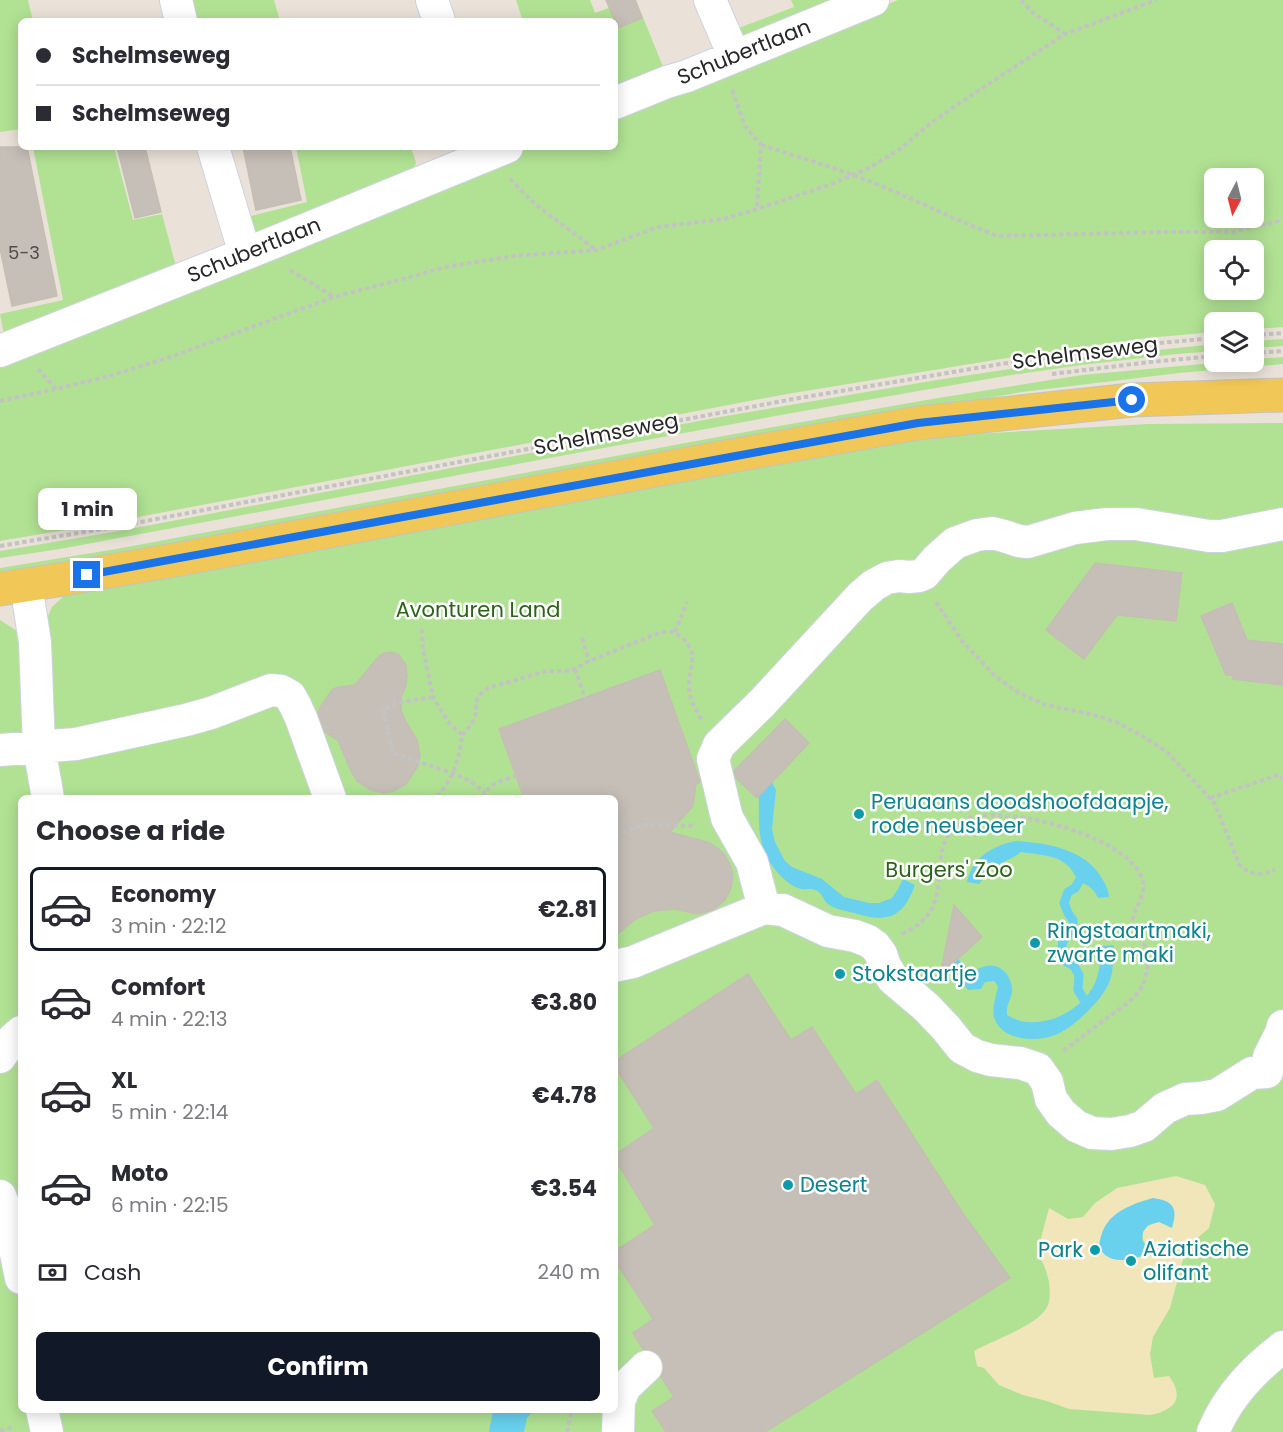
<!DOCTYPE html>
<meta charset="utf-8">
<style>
body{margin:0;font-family:Poppins,sans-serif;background:#f7f7f7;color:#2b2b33;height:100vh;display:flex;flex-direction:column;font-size:22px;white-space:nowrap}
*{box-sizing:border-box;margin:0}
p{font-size:20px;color:#7c7c81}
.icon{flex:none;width:33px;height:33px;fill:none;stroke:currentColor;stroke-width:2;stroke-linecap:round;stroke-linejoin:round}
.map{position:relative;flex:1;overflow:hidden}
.panel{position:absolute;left:18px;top:795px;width:600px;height:618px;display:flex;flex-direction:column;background:#fff;border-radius:9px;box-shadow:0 3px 15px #0003}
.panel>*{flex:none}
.hud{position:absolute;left:18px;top:18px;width:600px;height:132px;border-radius:9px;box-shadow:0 3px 15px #0003;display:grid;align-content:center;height:132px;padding:0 18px;background:#fff}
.needle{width:39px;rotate:187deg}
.tools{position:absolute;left:1204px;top:168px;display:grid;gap:12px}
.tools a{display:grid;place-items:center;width:60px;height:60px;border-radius:9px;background:#fff;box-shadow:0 3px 15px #0003;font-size:30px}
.end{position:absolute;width:27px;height:27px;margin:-14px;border:8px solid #1a73e8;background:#fff;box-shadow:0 0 0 3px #fff}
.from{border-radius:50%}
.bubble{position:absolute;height:42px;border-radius:9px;background:#fff;box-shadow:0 3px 15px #0003;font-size:20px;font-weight:700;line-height:42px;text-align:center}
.hud b{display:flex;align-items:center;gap:21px;height:57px;font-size:22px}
.hud b+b{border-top:2px solid #e1e1e2}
.hud i{width:15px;height:15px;background:#2b2b33}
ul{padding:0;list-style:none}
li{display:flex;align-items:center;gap:18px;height:84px;margin:0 12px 9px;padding:0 6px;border:3px solid transparent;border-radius:9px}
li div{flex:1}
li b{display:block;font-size:22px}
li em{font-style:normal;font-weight:700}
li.current{border-color:#111827}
li>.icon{width:54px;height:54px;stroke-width:1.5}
h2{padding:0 18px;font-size:27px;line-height:72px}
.pay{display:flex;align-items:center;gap:15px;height:66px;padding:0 18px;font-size:22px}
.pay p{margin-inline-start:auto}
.button{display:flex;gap:12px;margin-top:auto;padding:12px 18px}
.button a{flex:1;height:69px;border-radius:9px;background:#111827;color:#fff;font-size:24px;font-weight:700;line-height:69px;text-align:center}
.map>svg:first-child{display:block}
.green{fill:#b1e294;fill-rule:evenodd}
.sand{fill:#f1e6ba;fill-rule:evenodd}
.water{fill:#69d0ee}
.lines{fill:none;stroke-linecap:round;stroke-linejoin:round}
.stream{stroke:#69d0ee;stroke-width:9}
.building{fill:#c5bfb8;stroke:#c5beb2;stroke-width:1.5}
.minor-casing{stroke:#ced2e1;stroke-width:34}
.major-casing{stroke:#c3c3c3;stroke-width:35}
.path{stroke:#c3c3c3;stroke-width:4;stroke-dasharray:4.5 3;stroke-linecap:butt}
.minor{stroke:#fff;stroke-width:32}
.major{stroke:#f1c757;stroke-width:33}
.route{stroke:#1a73e8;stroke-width:8}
.culture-dot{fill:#0f9aa8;stroke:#fff;stroke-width:2}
.labels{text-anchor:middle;stroke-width:5;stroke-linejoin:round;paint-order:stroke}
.number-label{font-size:18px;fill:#4e4d4b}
.street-label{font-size:21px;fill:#272727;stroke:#fff}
.park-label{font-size:21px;fill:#2b6319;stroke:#fff}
.culture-label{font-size:21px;fill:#0d838f;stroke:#fff;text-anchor:start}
</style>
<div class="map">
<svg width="1283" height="1432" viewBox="0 0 1283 1432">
<rect width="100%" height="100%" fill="#eae2d8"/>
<path class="green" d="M0 0H28L33 21H21V129L0 132Z
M187 0H274L280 21H192Z
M516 0H590L595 13 630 0H636L666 74 615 94V21H523Z
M791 0H853L748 42 736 29 794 7Z
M898 0H1283V327L1254 329V322H1215V332L1147 338 1001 359 787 394 112 522 0 541V361L521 147H615V110L758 58ZM1215 178H1254V218H1215ZM1215 250H1254V290H1215Z
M33 147H114L133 220 162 214 177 270 7 335 3 330 0 314 63 300Z
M296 147H411L416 163 412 173 257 239 243 218 307 202Z
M1283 339V346L1254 348V341Z
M1215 344V351L1177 354 1081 365 1005 376 792 413 60 549 0 558V551L114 532 720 417 937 380 1081 358Z
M1283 357V364L1179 373 1022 392 0 574V568L116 549 723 436 938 398 1082 375 1224 362H1254V359Z
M1283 423V1432H0V620L17 631 45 623 52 607 66 594 730 471 917 439 973 434 1148 424ZM21 798H615V1410H21Z"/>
<path class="sand" d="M1176 1176 1205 1185 1215 1204 1209 1228 1186 1248 1170 1308 1153 1337 1150 1354 1154 1378 1169 1376C1185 1398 1175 1410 1150 1415L1069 1409 1047 1401 1023 1395 999 1385 984 1368 977 1366 974 1351C993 1340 1034 1327 1046 1309 1051 1302 1050 1291 1049 1282 1046 1269 1044 1264 1037 1253L1049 1208 1068 1219 1083 1217 1095 1203 1117 1188ZM1153 1198 1159 1222C1136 1228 1141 1237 1150 1253L1137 1258 1125 1260V1209L1136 1203Z"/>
<path class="water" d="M772 782 776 790 772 829 775 842 785 861 792 867 822 879 844 897 869 903H879L892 898 898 889 903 879 915 885C903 919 886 923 854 913 846 911 834 909 828 904 823 900 822 892 815 890 811 888 806 890 802 889 788 887 771 867 766 855 757 836 759 815 759 795Z
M1016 841C1048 843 1086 849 1103 880 1106 886 1109 891 1109 897L1098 898C1093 887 1087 885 1077 880 1067 854 1045 856 1021 852 1012 859 1001 862 991 869 986 873 984 879 979 884L967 882C972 858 993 845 1016 841Z
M1114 945C1113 957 1114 974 1108 985 1100 1002 1072 1029 1055 1035 1037 1042 1006 1041 996 1022 990 1012 996 997 998 986L994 981 985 982 981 989 968 990 950 966 958 959C977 982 981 958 1000 968 1008 973 1013 983 1012 992 1010 1002 1006 1005 1007 1015 1037 1034 1081 1013 1095 983 1100 972 1100 957 1102 946Z
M1153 1198C1174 1201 1178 1208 1172 1228L1159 1222 1148 1225 1143 1232 1142 1240 1150 1253C1137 1258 1118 1265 1105 1255 1103 1253 1101 1250 1099 1248 1102 1214 1125 1207 1153 1198Z
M493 1410H534L527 1418 524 1432H489Z"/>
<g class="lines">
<path class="stream" d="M1079 881 1075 888 1068 892 1064 903 1068 913 1073 920V930L1063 941 1061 952 1065 961 1074 966 1079 975 1078 990 1083 998"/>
</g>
<path class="building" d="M606 0H635L642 18 618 28Z
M0 147H27L57 296 12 306 0 248Z
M117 147H145L161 212 135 218Z
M243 147H290L301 200 256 210Z
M1095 563 1182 573 1176 621 1117 615 1084 659 1046 630Z
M1232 603 1247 640 1283 644V685L1233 679 1232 675H1226L1201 616Z
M391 652 398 654 406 665 407 678 405 688 401 697V710L406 722 417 740 420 755 418 766 406 784 394 791 383 793 371 790 357 781 350 769 338 740 325 732 318 713 322 704 333 689 339 687 355 685 378 657 384 653Z
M660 670 700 782 696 784 693 806 670 832 710 843 720 850 725 855 731 867 733 874 731 888 725 900 713 910 697 914 675 909 654 911 636 919 615 936V798H524L499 729Z
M785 719 809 743 757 798 736 778 734 771Z
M954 905 982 937 940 975Z
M748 974 791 1040 812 1027 856 1094 877 1080 962 1212 1010 1278 765 1432H666L652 1411 674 1397 661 1377 663 1371V1362L659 1354 652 1350 643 1349 633 1333 653 1319 615 1261V1251L655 1225 615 1159V1155L654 1128 615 1067V1061Z"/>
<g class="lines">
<g class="minor-casing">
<path id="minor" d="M176 0 181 21
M432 0 439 21
M710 0 734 56
M615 103 667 82 687 76 873 0
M213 147 245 254
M0 351 265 246 507 147
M26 585 35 642 39 747 48 798
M0 750 76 744 186 720 211 713 271 690 281 691 290 696 296 707 301 718 330 798
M764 908 752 862 727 818 713 759 719 745 762 703 860 597 874 585 887 578 899 576 909 577 919 576 924 574 937 559 955 543 977 535 992 533 1004 536 1019 541 1028 542 1075 528 1107 524H1136L1209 536H1222L1283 524
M615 966 633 962 764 908 783 910 828 931 855 936 868 941 875 946 881 954 885 966 893 979 926 1007 946 1028 962 1048 977 1056 991 1060 1020 1063 1038 1069 1047 1082 1051 1099 1061 1113 1076 1126 1092 1133 1111 1134 1130 1131 1144 1126 1165 1108 1185 1099 1201 1098 1217 1095 1252 1073 1267 1072 1269 1057 1281 1033 1283 1026
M0 1057 13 1039 21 1032
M0 1196 9 1219 21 1278
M42 1410 47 1432
M618 1432 619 1401 625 1387 646 1367
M1213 1432C1228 1396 1253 1370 1283 1347"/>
</g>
<g class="major-casing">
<path id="major" d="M0 589 64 579 180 559 725 457 918 423 1132 400 1283 395"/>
</g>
<path class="path" d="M1021 0 1032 12 1065 34
M732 90 745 126 761 145 757 209
M761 145C792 155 823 164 853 175 903 193 949 218 998 236L1163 232H1233L1283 220
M510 179 535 204 596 250
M290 270 334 297
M1254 335 1283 333
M1254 353 1283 351
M38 369 56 389
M1052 374 1150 362 1215 356
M0 401 56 389 113 375 173 356 334 297 399 280 446 267 513 256 596 250 658 227 723 219 757 209 829 185 867 169 900 149 931 123 958 104 1065 34 1156 0
M0 546 114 527 788 400 1000 364 1148 344 1215 338
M936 602 962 641 996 677 1019 693 1046 705 1090 714 1116 722 1141 735 1167 752 1215 804 1239 864C1249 876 1261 875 1275 870
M422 629 423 649 433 697 449 723 462 735C460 758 452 782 435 798
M675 632 687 602
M582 638 589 661
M575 669 585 698
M433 697 395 703 383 710 393 753 452 773 472 782 485 793
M462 735C466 730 472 725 474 719 480 704 470 700 488 688L547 671H566L575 669 589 661 659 633C668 631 674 631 681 637 702 654 687 670 689 690 690 700 697 712 702 721
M484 798C487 783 504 780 516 776
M1210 798 1278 775 1283 778
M615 835 643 825 689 826 696 824
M902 934C913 929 923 922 930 912 948 883 928 842 963 821 966 820 968 818 971 817 981 814 993 815 1003 816 1014 817 1025 817 1035 820 1066 826 1127 845 1141 876 1150 894 1130 911 1133 924 1135 932 1143 940 1146 948 1150 960 1147 977 1141 988 1133 1001 1119 1009 1107 1018 1092 1029 1078 1040 1063 1051
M0 1431 14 1427
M567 1432 572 1410"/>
<use href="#minor" class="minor"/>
<use href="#major" class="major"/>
</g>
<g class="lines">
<path class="route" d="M87 575 725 458 918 423 1132 400"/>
</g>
<g class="culture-dot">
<circle cx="859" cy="814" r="6"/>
<circle cx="1035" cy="943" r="6"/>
<circle cx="840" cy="974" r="6"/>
<circle cx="788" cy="1185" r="6"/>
<circle cx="1095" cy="1250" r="6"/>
<circle cx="1131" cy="1261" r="6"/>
</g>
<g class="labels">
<g class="number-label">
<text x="24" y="259">5-3</text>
</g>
<g class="street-label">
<text transform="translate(744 52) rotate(-22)" y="7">Schubertlaan</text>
<text transform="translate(254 250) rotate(-22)" y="7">Schubertlaan</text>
<text transform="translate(1085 353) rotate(-7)" y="7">Schelmseweg</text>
<text transform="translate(606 434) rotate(-11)" y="7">Schelmseweg</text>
</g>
<g class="park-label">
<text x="478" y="617">Avonturen Land</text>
<text x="949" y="877">Burgers' Zoo</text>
</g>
<g class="culture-label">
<text x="871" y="809">Peruaans doodshoofdaapje,<tspan x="871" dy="24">rode neusbeer</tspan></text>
<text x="1047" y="938">Ringstaartmaki,<tspan x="1047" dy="24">zwarte maki</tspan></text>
<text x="852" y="981">Stokstaartje</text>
<text x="800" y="1192">Desert</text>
<text x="1143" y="1256">Aziatische<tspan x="1143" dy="24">olifant</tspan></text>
<text x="1083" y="1257" text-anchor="end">Park</text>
</g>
</g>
</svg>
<div class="tools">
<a><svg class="needle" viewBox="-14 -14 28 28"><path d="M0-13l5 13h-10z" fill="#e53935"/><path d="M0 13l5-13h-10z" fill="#7c7c81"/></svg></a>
<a><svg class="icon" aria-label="locate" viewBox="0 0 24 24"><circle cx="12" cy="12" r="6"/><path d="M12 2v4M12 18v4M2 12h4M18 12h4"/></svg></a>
<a><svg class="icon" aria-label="layers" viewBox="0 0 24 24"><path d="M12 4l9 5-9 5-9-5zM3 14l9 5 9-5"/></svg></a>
</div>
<i class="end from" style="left:1132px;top:400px"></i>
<i class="end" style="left:87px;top:575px"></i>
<div class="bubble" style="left:38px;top:488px;width:99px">1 min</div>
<div class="hud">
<b><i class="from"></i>Schelmseweg</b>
<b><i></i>Schelmseweg</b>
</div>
<section class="panel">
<h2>Choose a ride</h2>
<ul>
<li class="current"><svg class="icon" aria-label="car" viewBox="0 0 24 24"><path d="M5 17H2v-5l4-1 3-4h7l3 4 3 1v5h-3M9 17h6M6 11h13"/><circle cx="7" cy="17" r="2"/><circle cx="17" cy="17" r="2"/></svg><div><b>Economy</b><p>3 min · 22:12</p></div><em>€2.81</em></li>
<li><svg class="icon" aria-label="car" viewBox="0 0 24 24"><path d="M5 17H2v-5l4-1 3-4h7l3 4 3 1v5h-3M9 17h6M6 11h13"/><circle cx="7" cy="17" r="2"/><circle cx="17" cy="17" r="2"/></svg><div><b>Comfort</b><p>4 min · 22:13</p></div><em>€3.80</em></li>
<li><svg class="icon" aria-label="car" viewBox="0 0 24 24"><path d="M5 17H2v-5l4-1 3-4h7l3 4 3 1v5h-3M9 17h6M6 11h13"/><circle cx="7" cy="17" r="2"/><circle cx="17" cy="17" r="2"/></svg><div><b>XL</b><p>5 min · 22:14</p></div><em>€4.78</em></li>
<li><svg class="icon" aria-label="car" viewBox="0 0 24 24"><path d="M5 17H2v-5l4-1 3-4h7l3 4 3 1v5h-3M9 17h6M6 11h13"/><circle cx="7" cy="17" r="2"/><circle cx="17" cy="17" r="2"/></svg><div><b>Moto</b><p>6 min · 22:15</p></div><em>€3.54</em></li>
</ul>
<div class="pay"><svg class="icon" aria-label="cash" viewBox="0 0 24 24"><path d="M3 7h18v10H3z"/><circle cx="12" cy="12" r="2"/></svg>Cash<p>240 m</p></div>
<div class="button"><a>Confirm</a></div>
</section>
</div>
